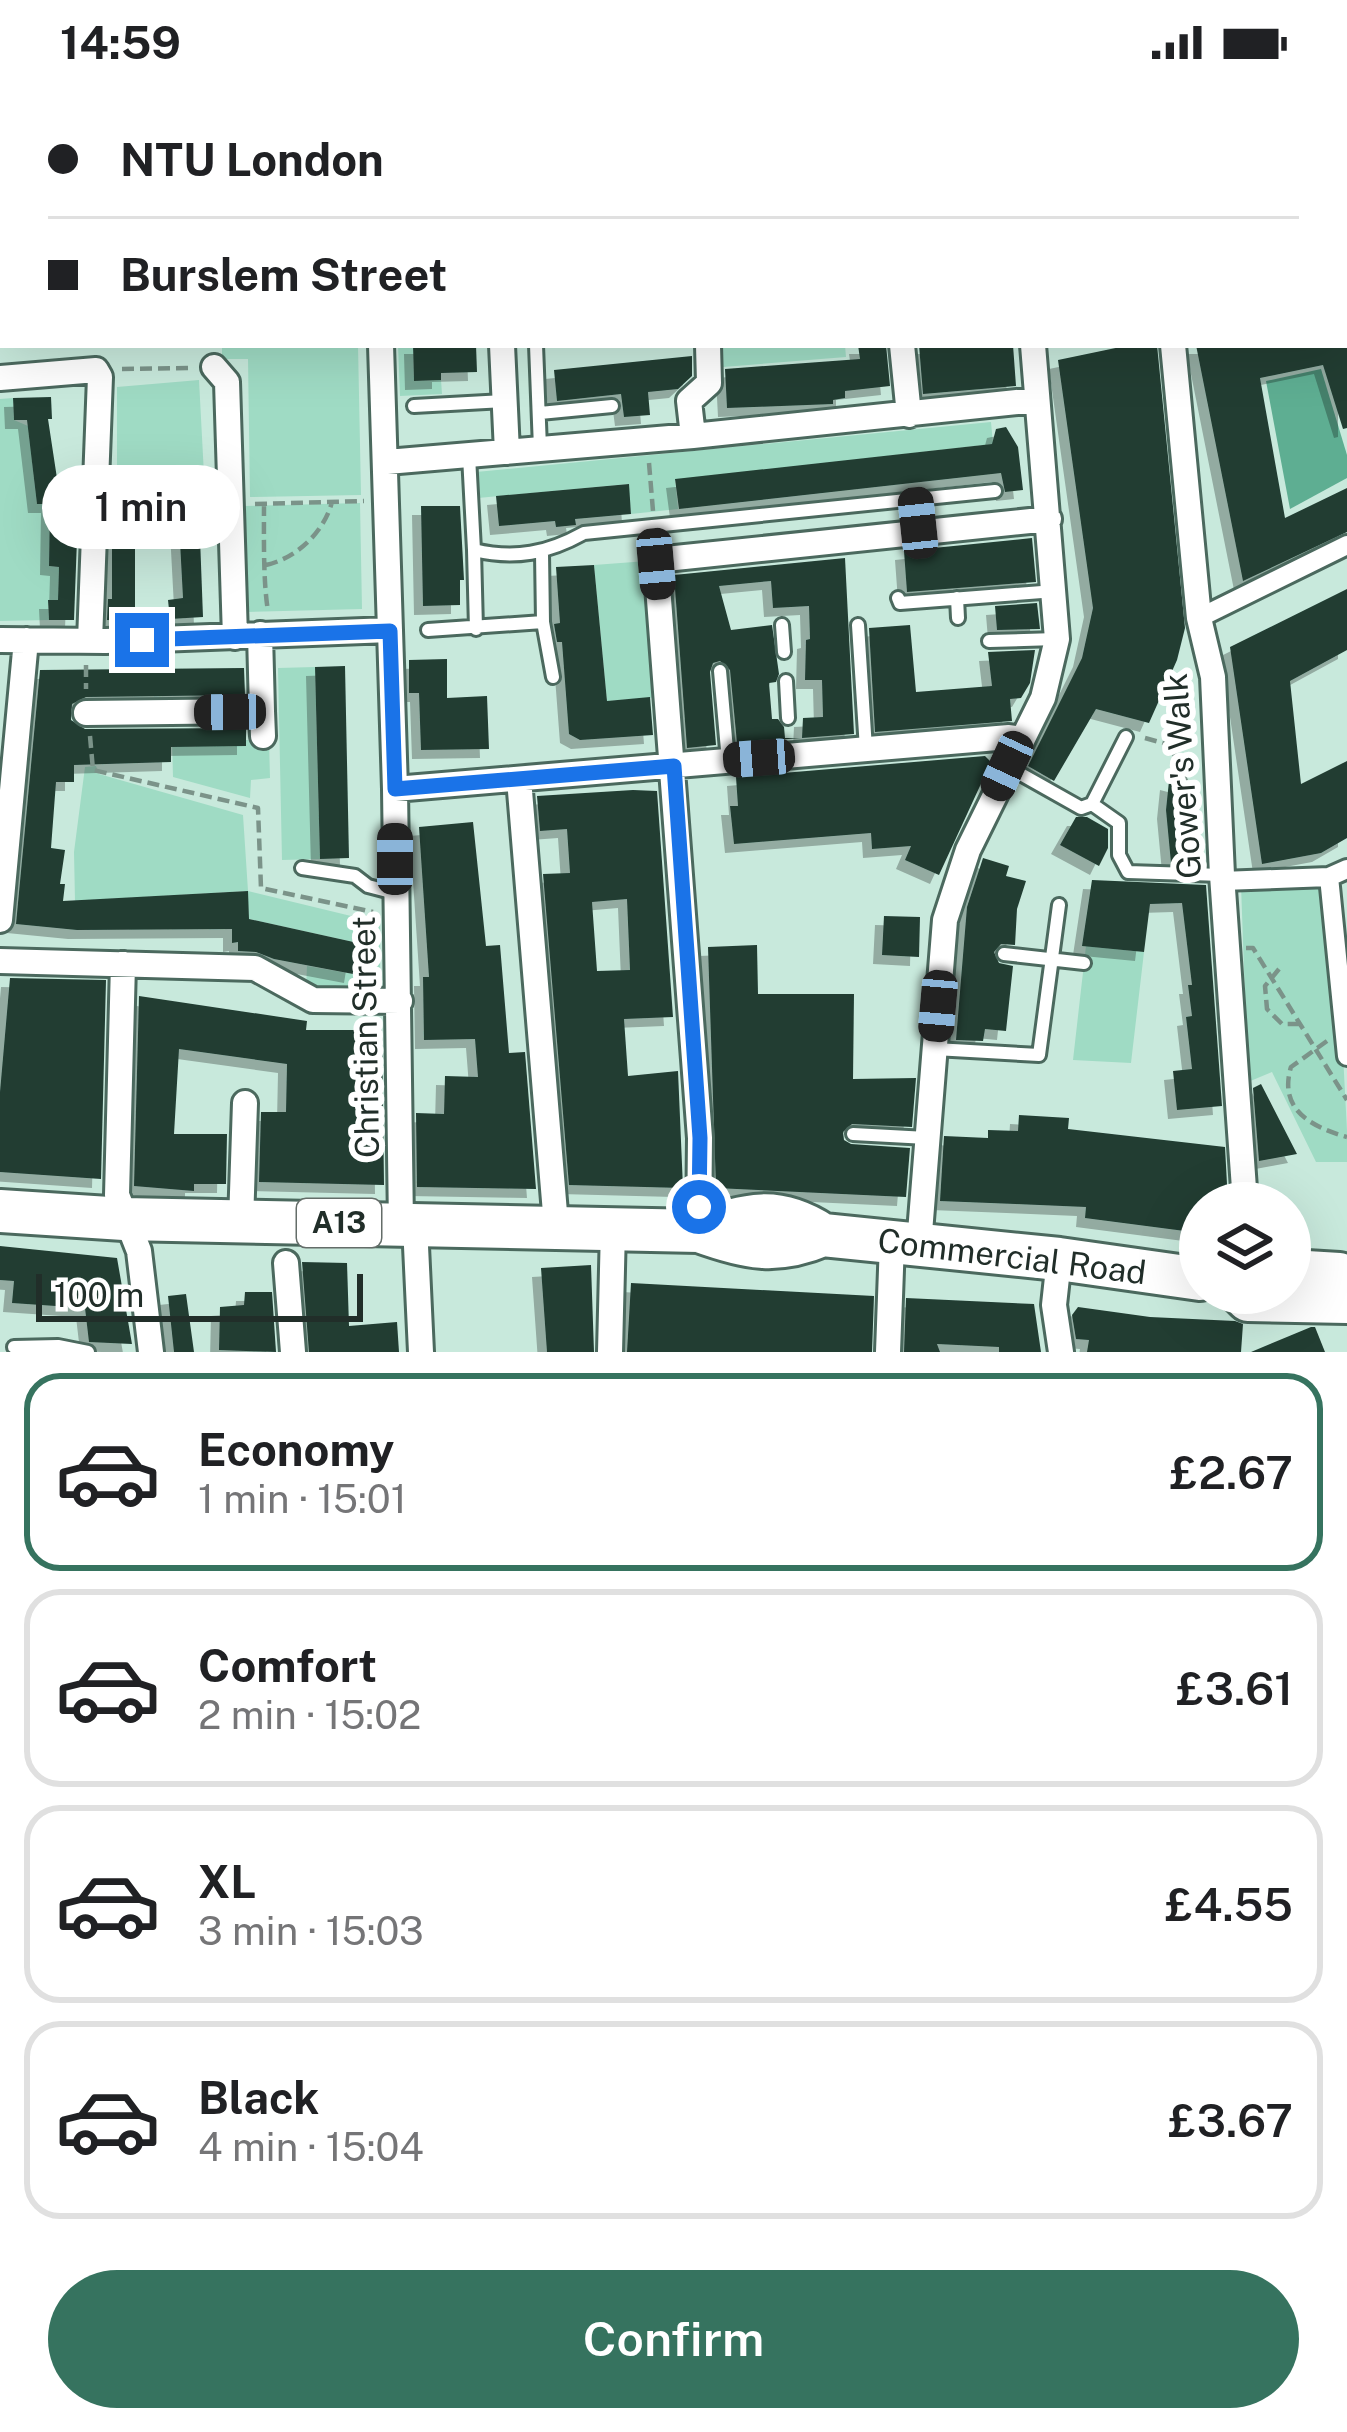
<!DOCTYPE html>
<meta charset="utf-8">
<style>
body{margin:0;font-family:"Public Sans",sans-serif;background:#f2f2f2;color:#202124;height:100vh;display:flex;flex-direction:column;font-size:45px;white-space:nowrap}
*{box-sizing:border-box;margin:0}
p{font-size:39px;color:#757577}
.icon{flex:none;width:66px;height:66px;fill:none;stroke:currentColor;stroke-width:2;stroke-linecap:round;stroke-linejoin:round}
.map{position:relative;height:1268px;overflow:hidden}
.side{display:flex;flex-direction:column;background:#fff;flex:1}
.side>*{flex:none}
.guide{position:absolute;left:0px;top:0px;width:1347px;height:264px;box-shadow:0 12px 48px #0002;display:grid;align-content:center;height:264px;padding:0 48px;background:#fff}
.tools{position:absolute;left:1179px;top:1098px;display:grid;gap:24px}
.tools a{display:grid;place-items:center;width:132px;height:132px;border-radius:50%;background:#fff;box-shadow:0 12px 48px #0002;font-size:60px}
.scale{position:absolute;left:36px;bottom:30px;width:327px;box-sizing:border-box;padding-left:12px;border:6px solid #212e29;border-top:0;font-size:33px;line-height:42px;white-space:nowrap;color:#212e29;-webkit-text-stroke:9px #fff;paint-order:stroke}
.end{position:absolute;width:54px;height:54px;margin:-27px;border:15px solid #1a73e8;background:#fff;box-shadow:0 0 0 6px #fff}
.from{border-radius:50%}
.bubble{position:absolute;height:84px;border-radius:42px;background:#fff;box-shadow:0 12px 48px #0002;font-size:39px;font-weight:600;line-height:84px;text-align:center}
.car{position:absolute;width:36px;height:72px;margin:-36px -18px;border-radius:15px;box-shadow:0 0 9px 3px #0007;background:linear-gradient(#222 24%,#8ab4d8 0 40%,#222 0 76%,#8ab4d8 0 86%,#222 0)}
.guide b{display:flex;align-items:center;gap:42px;height:114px;font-size:45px}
.guide b+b{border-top:3px solid #e0e0e0}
.guide i{width:30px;height:30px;background:#202124}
ul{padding:21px 0 0;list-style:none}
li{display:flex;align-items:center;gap:36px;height:198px;margin:0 24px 18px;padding:0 24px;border:6px solid #e0e0e0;border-radius:36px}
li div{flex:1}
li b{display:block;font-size:45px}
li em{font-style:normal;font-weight:600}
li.current{border-color:#36735f}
li>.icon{width:108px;height:108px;stroke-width:1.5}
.primary-button{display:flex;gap:24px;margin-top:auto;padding:24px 48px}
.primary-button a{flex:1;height:138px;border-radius:72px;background:#36735f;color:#fff;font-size:48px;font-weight:600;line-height:138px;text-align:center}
.status{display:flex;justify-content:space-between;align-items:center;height:84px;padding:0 60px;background:#fff;direction:ltr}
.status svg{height:33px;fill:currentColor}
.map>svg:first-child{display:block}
.green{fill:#9fdbc4}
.water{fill:#5eae92}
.building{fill:#213d33;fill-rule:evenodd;filter:url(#shadow)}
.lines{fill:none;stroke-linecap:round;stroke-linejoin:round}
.service-casing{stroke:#4b695e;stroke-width:18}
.pedestrian-casing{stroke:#4b695e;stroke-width:24}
.minor-casing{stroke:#4b695e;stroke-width:30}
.trunk-casing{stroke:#4b695e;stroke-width:48}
.path{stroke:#7b9389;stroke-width:4.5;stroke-dasharray:12 6;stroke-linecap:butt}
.service{stroke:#fff;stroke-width:12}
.pedestrian{stroke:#fff;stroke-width:18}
.minor{stroke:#fff;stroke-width:24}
.trunk{stroke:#fff;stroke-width:42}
.route{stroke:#1a73e8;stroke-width:15}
.labels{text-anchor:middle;stroke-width:12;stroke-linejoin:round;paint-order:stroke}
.shield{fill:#fff;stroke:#646d69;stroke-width:3}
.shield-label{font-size:30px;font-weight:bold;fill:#212e29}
.street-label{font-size:33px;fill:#212e29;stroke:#fff}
</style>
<div class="status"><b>14:59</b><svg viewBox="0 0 49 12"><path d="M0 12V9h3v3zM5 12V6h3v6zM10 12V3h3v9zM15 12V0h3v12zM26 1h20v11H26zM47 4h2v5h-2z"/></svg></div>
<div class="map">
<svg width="1347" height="1268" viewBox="0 0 1347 1268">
<defs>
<filter id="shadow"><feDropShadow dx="-9" dy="9" stdDeviation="0" flood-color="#0004"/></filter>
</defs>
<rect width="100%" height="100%" fill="#c8e9dc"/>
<path class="green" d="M222 261H358L361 411 250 413 248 275H222Z
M398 261H413L414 297 441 296 442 310 400 312Z
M721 261H845L846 273 723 283Z
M199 296 204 391 117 396V303Z
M13 314 14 336 28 342 37 420H61L50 445 49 482 59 483 58 516 48 517 49 536 0 537V315Z
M991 338 993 360 675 396 678 425 631 430 628 400 478 414 476 388Z
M360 419 362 525 246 528 244 422Z
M647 477 661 613 607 617 594 481Z
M315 583 320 775 282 776 278 584Z
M172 656H269L270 694 251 696 250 714 173 693Z
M96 682 99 690 243 731 248 807 380 839V902L306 905 307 882 353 890 358 859 249 835 247 807 75 817 74 768 85 683Z
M1334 797 1347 1047V1078H1316L1272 988 1248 998 1241 801Z
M1086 862 1144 868 1131 979 1073 976Z"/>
<path class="water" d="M1321 285 1347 371V394L1290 425 1266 297Z"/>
<path class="building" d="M413 261H476L477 288 441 289V296L414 297Z
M858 261H886L890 302 845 307V314L833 316V320L727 324 725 285 860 275Z
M919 261H1013L1016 302 923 310Z
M1130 261H1157L1185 544 1177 576 1149 639 1096 625 1054 697 1028 682 1082 574 1093 524 1058 276Z
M1196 261H1347V344L1343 345 1323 281 1260 294 1285 434 1347 404V448L1243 497Z
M692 272V292L678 305 648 308 650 331 624 333 621 310 557 317 554 286Z
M51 313 52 335H48L58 401H79L74 536H49L48 516H58L59 483 49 482 50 420H37L27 336H14L13 314Z
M1006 343 1018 363 1023 406 1005 408 1001 389 679 425 675 395 992 360 996 345Z
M629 400 631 430 575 435 576 441 556 443 555 437 499 442 496 412Z
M135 401V537L107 536 108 515H112V402Z
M198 401 203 533 170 535 168 516 183 514 178 420 161 421 159 402Z
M421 422H460L464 496H460V521L423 522Z
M1032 454 1036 498 907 508 904 467Z
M845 474 854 650 802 654 803 634 823 633 822 596H805L806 556 810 555 809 522 773 524 771 497 719 502 731 546 772 541 779 590 776 598 769 599 772 635H778L784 643 785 654H801L737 659 730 586 720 577 713 579 710 588 716 661 687 664 674 491Z
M594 481 607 617 650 613 653 651 580 656 569 650 562 558H557L554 540 560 539 556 483Z
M1347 505V566L1290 597 1301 700 1347 677V754L1321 769 1262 780 1230 563Z
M1037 519 1040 545 997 546 995 522Z
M910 541 916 608 992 602 988 568 1035 566 1030 599 1021 614 1010 615 1012 637 875 648 869 544Z
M447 575V614L487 612 489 665 421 666 419 609H409V576Z
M345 582 349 774 320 775 315 583Z
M244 584 245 611 86 613 72 620 71 636 85 645 246 644V662L171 663V678L74 681V698H56L51 764 65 766 60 800H65L63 817 248 807 249 835 358 859 353 890 274 875 256 868 238 867V858L232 859V845L77 846 16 840 40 586Z
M985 672 991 678 939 791 905 776 911 762 872 765 871 749 734 760 730 722H738L736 693Z
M1169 697 1196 704 1202 780 1171 779 1166 726Z
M633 706 657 707 673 933 624 935 628 992 678 987 683 1104 569 1101 543 790 570 789 567 745 540 747 537 712ZM627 815 630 886 597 887 592 818Z
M1076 733H1087L1108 745V764L1099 782 1060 761Z
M473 738 486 862 500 861 509 969 525 968 536 1105 417 1103 416 1029 444 1030 445 992 478 993 475 955 424 956 423 893H429L419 743Z
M983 774 1009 782 1006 792 1026 797 1017 825 1015 861 1001 860 994 868 999 879 1013 882 1006 947 985 945 983 957 956 956 967 823Z
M1092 796 1206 801 1222 1022 1177 1026 1173 987 1192 985 1186 933 1192 932 1188 901H1192L1182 819 1150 820 1144 868 1082 862Z
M884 832 920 833 919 873 882 871Z
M757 861 758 910H854L853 995 916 994 912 1043 852 1040 843 1048 844 1056 851 1060 910 1064 906 1113 716 1104 708 863Z
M10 894 106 896 101 1095 0 1088V1008Z
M139 912 307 937 306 946H382L384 1101 259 1098 261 1028H286L287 980 179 965 174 1050H227L226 1100H194V1107L134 1102Z
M1261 1000 1297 1070 1259 1077 1253 1004Z
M1019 1031 1069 1034 1068 1045 1225 1063 1228 1119H1200V1149L1085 1134 1086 1123 940 1117 944 1052 988 1054V1046L1018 1047Z
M0 1162 117 1174 132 1260 89 1258 85 1224 12 1219 14 1197 0 1196Z
M302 1178 347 1179 349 1242 397 1238 399 1268H309Z
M591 1181 594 1268H547L541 1184Z
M631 1199 874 1212 872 1268H627Z
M245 1208H272L276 1268 219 1266 220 1223 244 1221Z
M186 1210 194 1268H174L168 1212Z
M906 1214 1034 1220 1041 1268H999V1263L937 1260 940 1268H904Z
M1078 1223 1150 1233 1235 1237 1243 1240 1241 1268H1087L1089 1256 1076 1255 1072 1231Z
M1311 1243H1315L1325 1268H1251Z"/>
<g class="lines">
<g class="service-casing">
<path id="service" d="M536 261 540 364
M414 322 504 317
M540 329 612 322
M469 372 474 466C515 476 548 469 584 449L995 407
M474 466 476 545
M542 469 543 538 553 593
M898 514 900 519 1055 507
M957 514 958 534
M782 541 784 568
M858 541 866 665
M428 546 543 538
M989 557 1056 555
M720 587 728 677
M786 597 788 634
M1008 683 1081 724 1092 720 1119 739V771L1128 788 1222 791
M1092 720 1126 653
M302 784 355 792 368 802 395 809
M1004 870 1084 879
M935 965 1039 971 1059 821
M853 1050 927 1054
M14 1263 58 1262 88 1268"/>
</g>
<g class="pedestrian-casing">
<path id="pedestrian" d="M1199 534 1347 461
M1329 793 1347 972
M1222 797 1329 793 1347 785"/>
</g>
<g class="minor-casing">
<path id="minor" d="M375 0V3
M493 0V3
M694 0V3
M747 0V3
M875 0V3
M943 0 949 3
M1011 0V3
M1292 3 1329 0
M1344 8 1347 14
M1344 87 1347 86
M1344 187 1347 186
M381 261 395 705 401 1141
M502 261 507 368
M902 261 909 331
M1173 261 1199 534 1213 593 1222 791 1245 1119
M214 283 227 298 235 553
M0 294 96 286 100 293 90 557
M693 352 689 317 709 299 708 261
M387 378 693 352 1036 316
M0 556 106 557 390 546
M262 627 263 652
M86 629 262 627 260 550
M519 695 556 1141
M395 705 1009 653 1021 655
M0 836 26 556
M0 877 255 884 313 916 400 917
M123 880 117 1111 139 1167 151 1268
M241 1138 245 1019
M415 1141 421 1268
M699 1147 700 1054 656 476 1049 435
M919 1161 945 836 968 766 1043 614 1057 555 1033 261
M1059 1175 1054 1221 1061 1268
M286 1179 293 1268
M610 1268 613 1144
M888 1268 892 1158"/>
</g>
<g class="trunk-casing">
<path id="trunk" d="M0 1127 124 1135 699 1147C746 1164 776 1171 823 1151
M699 1147C748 1130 777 1121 823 1151L1059 1175 1200 1195
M1290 1187 1339 1190 1347 1195
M1241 1209 1248 1216 1347 1218"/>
</g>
<path class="path" d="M216 0V3
M122 285 194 284
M649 379 653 427
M255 420 364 417
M264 420C264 452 263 497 268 527
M266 481C297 474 324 448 332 418
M86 581V605
M90 652 93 686 258 724 261 804 373 828
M1145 654 1170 661 1186 697 1194 699
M1246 864H1253L1347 1016
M1279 885 1265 902 1267 925 1282 940H1300
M1327 957 1291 983C1278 1026 1312 1043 1347 1053"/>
<use href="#service" class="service"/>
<use href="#pedestrian" class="pedestrian"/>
<use href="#minor" class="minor"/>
<use href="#trunk" class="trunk"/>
</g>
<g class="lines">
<path class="route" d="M142 556 390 547 395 705 674 682 700 1054 699 1123"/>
</g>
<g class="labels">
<rect class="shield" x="297" y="1115" width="84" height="48" rx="9"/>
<g class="shield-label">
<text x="339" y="1149">A13</text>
</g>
<g class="street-label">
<text transform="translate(1182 692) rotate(-94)" y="12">Gower's Walk</text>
<text transform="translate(365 953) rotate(-91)" y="12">Christian Street</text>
<text transform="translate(1012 1172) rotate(7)" y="12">Commercial Road</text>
</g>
</g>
</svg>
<div class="tools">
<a><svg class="icon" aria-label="layers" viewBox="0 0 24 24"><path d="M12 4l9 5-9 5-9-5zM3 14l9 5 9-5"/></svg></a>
</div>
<div class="scale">100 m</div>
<i class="end from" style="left:699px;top:1123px"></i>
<i class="end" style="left:142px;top:556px"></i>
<div class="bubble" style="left:42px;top:381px;width:198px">1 min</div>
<i class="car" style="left:918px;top:439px;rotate:354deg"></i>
<i class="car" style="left:656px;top:480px;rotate:175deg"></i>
<i class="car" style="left:230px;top:628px;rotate:269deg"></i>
<i class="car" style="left:759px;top:674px;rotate:266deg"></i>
<i class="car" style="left:1007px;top:682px;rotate:205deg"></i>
<i class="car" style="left:395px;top:775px;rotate:0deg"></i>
<i class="car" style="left:938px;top:922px;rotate:185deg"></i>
<div class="guide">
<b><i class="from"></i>NTU London</b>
<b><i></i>Burslem Street</b>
</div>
</div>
<section class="side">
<ul>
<li class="current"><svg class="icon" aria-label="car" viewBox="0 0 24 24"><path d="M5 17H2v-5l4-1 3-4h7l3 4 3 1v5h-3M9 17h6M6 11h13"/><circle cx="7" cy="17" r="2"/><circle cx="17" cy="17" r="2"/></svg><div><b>Economy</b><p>1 min · 15:01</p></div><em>£2.67</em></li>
<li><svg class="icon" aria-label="car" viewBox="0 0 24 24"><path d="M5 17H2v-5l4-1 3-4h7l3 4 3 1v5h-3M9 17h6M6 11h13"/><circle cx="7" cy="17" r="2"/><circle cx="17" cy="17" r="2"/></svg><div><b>Comfort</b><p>2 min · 15:02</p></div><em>£3.61</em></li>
<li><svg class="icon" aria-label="car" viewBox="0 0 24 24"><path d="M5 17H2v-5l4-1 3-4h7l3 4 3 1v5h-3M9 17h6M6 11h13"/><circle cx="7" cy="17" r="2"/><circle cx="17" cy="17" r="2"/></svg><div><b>XL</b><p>3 min · 15:03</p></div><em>£4.55</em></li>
<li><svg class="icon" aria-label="car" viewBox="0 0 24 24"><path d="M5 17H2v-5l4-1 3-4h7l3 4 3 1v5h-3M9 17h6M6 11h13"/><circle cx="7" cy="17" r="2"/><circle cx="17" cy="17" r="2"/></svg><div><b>Black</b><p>4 min · 15:04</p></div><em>£3.67</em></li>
</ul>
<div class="primary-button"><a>Confirm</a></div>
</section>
